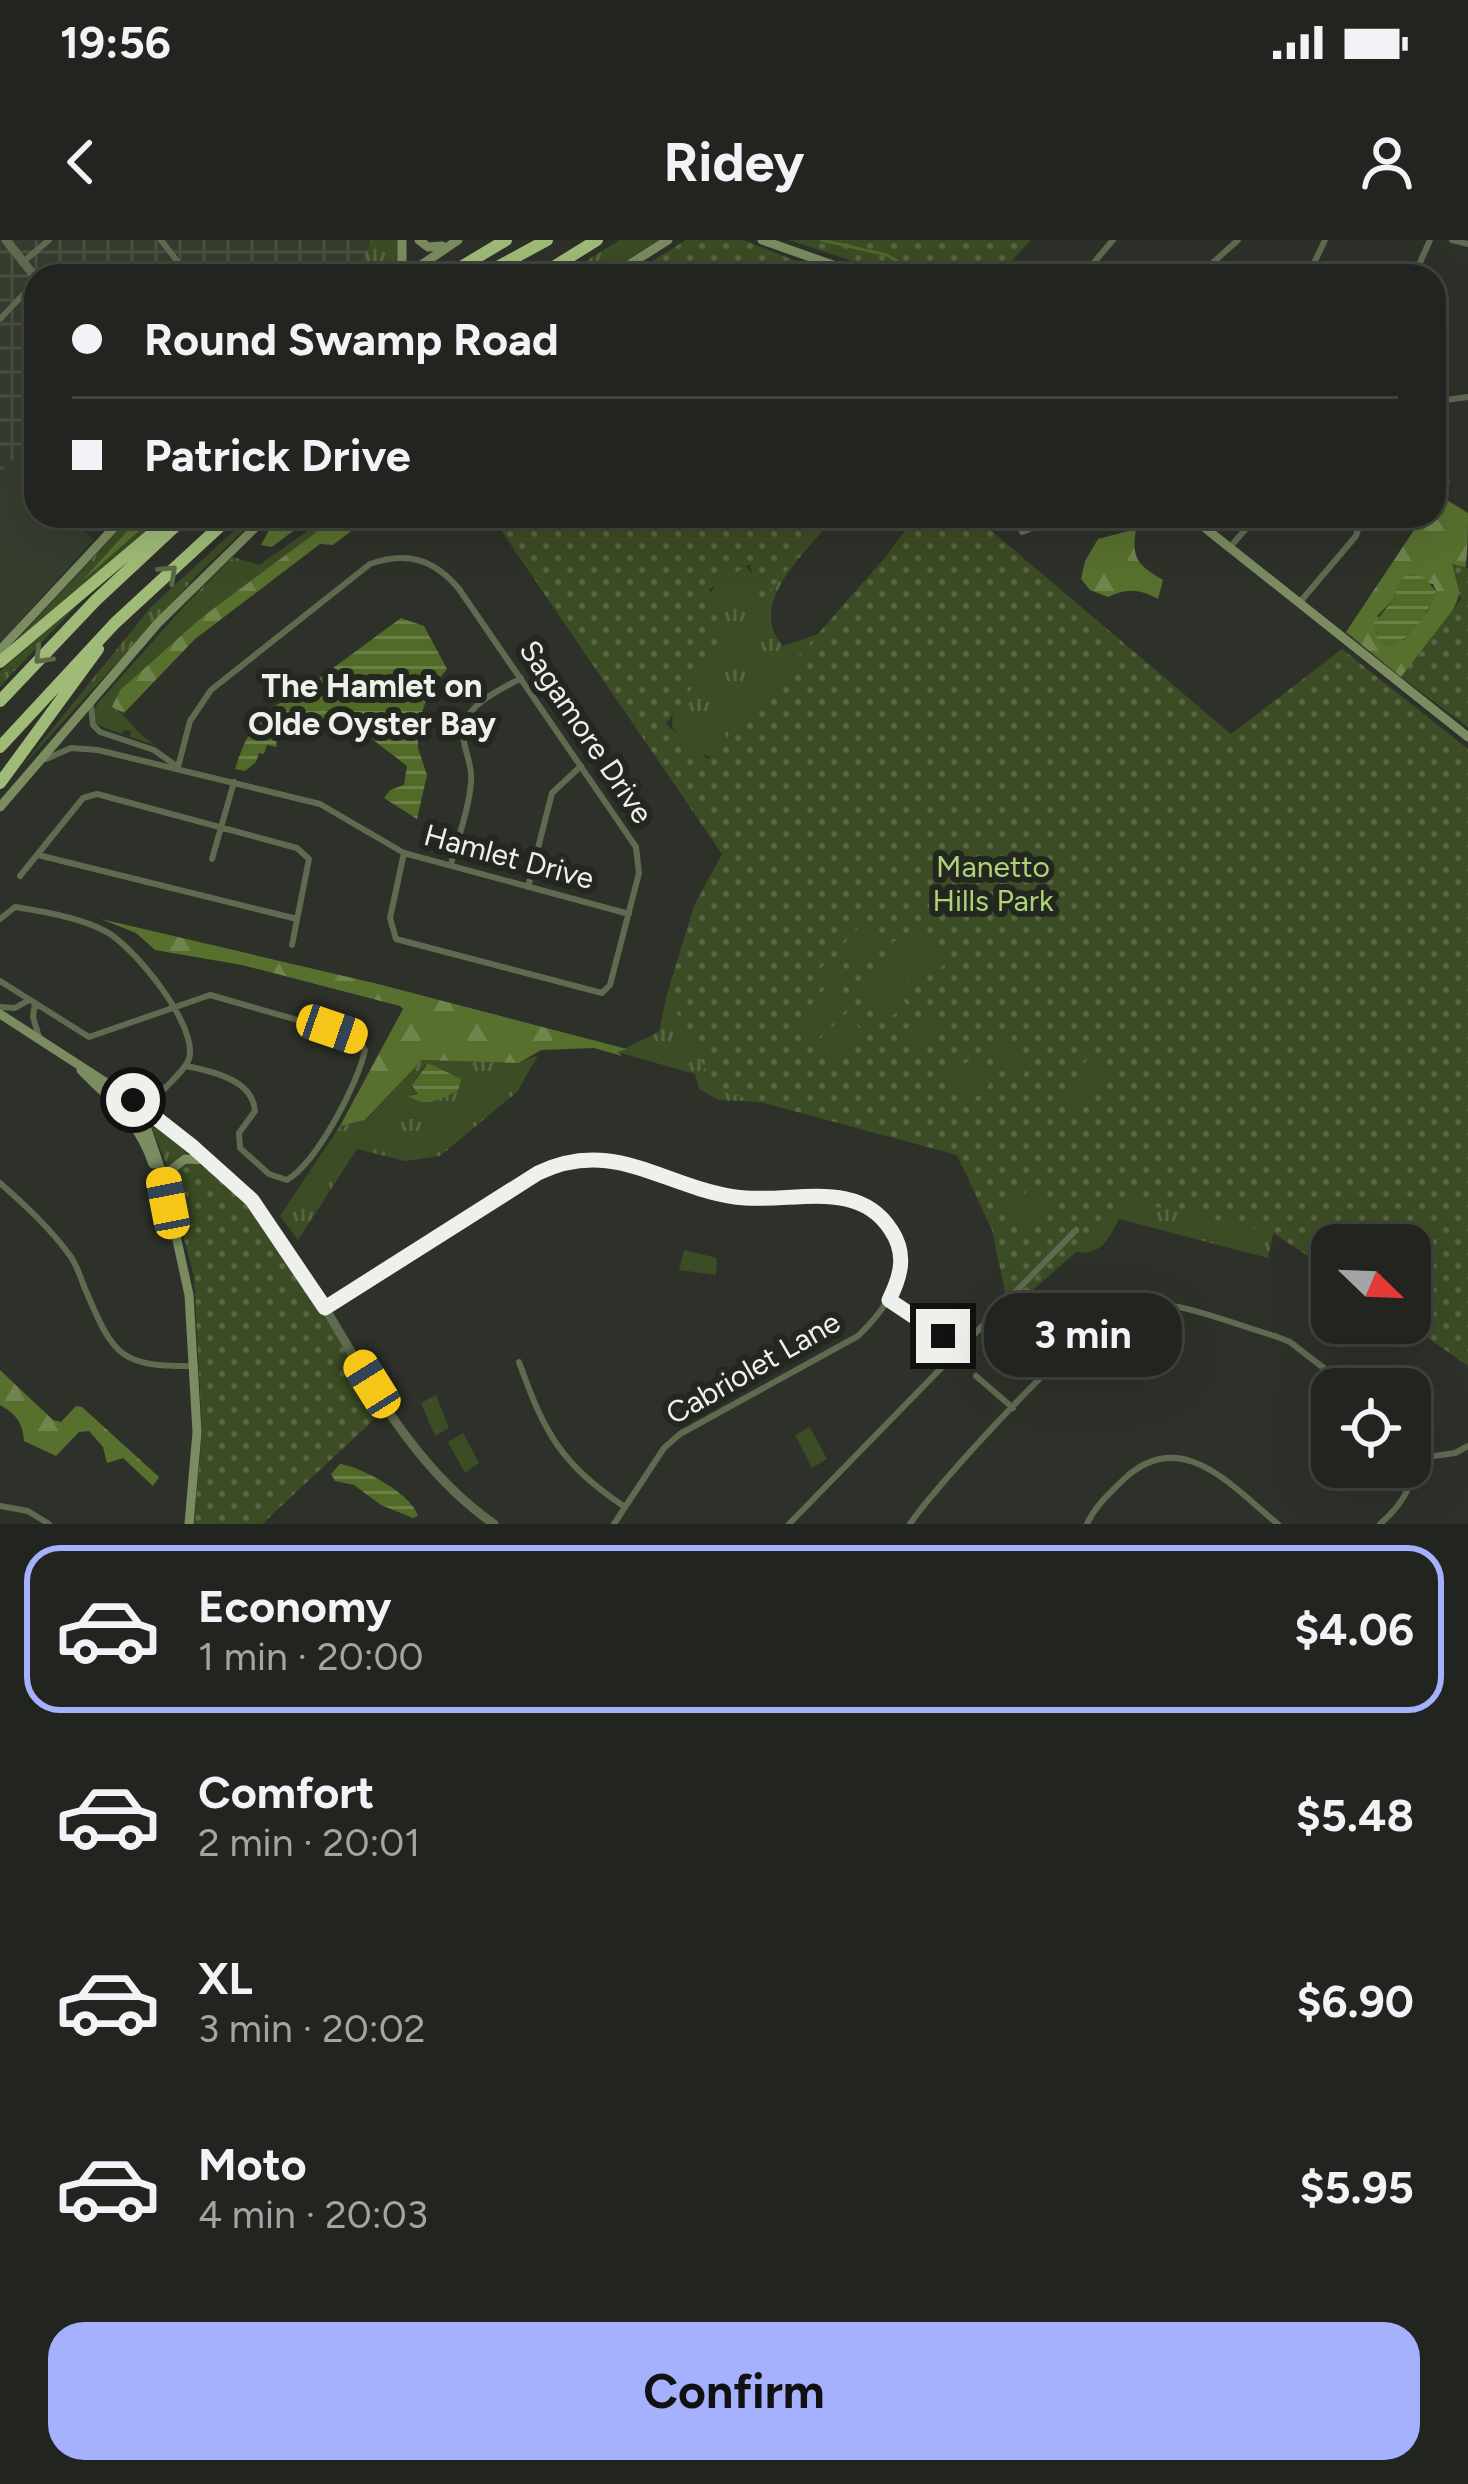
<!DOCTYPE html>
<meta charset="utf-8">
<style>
body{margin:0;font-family:Figtree,sans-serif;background:#2e312c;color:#f1f3f6;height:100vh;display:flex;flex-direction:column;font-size:45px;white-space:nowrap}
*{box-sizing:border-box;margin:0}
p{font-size:39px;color:#a2a5a4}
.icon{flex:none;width:66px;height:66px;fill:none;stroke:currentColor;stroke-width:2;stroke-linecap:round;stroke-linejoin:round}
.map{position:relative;height:1284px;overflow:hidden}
.sheet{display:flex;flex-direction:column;background:#22251f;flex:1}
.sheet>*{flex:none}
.guide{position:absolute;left:24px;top:24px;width:1422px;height:264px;border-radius:36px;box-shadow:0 12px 48px #0002,0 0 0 3px #3f423d;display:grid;align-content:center;height:264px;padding:0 48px;background:#22251f}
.needle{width:78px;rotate:113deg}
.buttons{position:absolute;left:1311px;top:984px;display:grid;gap:24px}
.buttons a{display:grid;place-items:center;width:120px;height:120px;border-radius:24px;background:#22251f;box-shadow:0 12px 48px #0002,0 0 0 3px #3f423d;font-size:60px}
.end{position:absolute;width:54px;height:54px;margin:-27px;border:15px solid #eef0eb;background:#111;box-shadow:0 0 0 6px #111}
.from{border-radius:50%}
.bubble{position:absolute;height:84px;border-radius:36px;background:#22251f;box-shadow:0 12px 48px #0002,0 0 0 3px #3f423d;font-size:39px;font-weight:700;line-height:84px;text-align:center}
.car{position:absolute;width:36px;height:72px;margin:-36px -18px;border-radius:15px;box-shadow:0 0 9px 3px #0007;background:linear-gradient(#f5c518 24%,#345 0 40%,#f5c518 0 76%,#345 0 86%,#f5c518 0)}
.guide b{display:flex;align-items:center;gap:42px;height:114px;font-size:45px}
.guide b+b{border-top:3px solid #3f423d}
.guide i{width:30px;height:30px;background:#f1f3f6}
ul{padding:21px 0 0;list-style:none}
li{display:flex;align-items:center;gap:36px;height:168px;margin:0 24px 18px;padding:0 24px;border:6px solid transparent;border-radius:36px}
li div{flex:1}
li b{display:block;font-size:45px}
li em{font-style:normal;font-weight:700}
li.selected{border-color:#a5b1fc}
li>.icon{width:108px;height:108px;stroke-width:1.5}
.primary-button{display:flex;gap:24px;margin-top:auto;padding:24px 48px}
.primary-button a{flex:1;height:138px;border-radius:36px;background:#a5b1fc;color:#111;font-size:48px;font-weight:700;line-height:138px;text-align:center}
.status{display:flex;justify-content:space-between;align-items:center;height:84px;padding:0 60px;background:#22251f;direction:ltr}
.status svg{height:33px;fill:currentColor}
header{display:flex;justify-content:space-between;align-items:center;height:156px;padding:0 48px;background:#22251f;font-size:54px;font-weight:700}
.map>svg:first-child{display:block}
.built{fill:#363c2e}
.industrial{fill:url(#industrial-grid)}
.grass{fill:url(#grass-tufts);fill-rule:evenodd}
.forest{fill:url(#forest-firs);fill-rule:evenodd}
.park{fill:url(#park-dots)}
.pitch{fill:#3c4c24}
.water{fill:url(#water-rules)}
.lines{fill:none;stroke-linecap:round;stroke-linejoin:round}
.stream{stroke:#526a28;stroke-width:3}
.minor{stroke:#5f6b50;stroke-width:6}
.tertiary{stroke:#5f6b50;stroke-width:9}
.secondary{stroke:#7a8c60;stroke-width:9}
.motorway{stroke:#a0bb77;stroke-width:12}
.oneway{stroke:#5c6a47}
.route{stroke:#eef0eb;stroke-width:15}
.labels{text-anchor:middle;stroke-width:12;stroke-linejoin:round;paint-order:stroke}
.street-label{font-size:30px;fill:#eef0eb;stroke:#242720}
.park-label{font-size:30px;fill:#aed275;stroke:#242720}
.neighbourhood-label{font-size:33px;font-weight:bold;fill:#eef0eb;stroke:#242720}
</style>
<div class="status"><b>19:56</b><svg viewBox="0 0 49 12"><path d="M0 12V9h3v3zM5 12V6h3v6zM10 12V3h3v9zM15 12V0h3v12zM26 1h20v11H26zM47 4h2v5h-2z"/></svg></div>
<header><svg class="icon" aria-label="back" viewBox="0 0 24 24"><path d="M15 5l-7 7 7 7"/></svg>Ridey<svg class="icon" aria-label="person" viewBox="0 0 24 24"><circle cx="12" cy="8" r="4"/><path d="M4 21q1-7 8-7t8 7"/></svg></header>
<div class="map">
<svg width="1468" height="1284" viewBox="0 0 1468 1284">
<defs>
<pattern id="industrial-grid" width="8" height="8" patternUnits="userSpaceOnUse" patternTransform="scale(3)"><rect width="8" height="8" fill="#363c2e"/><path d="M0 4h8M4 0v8" fill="none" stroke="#4a4f42"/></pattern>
<pattern id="grass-tufts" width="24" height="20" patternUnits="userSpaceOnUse" patternTransform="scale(3)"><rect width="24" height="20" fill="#3c4c24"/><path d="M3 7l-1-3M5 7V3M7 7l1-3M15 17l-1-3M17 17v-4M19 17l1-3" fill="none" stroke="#586644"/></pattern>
<pattern id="forest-firs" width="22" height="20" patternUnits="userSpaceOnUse" patternTransform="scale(3)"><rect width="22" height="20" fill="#58702e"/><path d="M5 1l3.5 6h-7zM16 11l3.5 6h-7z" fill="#70854c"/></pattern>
<pattern id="park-dots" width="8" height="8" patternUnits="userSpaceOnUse" patternTransform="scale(3)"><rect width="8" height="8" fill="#3c4c24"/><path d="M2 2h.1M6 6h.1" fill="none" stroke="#586644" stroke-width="1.8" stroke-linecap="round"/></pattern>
<pattern id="water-rules" width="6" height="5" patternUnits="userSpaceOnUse" patternTransform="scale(3)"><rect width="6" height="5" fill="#526a28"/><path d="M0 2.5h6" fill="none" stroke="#6b8047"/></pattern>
</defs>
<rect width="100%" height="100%" fill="#2e3129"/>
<path class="built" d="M15 217 36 239V276H70L93 300 0 403V232Z"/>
<path class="industrial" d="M0 0H398L392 36H36V239L16 217 0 232Z"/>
<path class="grass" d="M373 0H398L400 17 392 36H371L361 21Z
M620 0H659L601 36H561Z
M132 276H166L12 405Z
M250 276H259L200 332 19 530 151 367Z
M329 276H338L201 378 120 450 112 467C131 477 132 492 156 505L130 497 131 491 124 490 122 494 96 484 94 470 98 463 188 362 233 317 259 325Z
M823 276H832L830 282C804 315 746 364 783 406L827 391 713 518 690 509 672 487 673 470 711 352 720 335 743 324 755 336Z
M77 365 6 440 0 447V431Z
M667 754 915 891 886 896 855 883 760 862 719 860 699 849 695 834 617 812 659 792Z
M538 815 517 852 440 916 405 921 357 909 298 1000 280 976 340 886 366 880 422 820 519 823ZM425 825 439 832 459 851C438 860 431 865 409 855L419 853 412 845Z
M150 883 186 912 187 915 167 926Z
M1133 961 1234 976 1246 987 1279 964 1268 1018 1119 979C1108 1000 1102 1015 1076 1012L1119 969Z"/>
<path class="forest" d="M1434 220 1450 241 1445 259 1468 273C1468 362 1458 371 1401 437L1346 392 1418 284 1420 276H1434ZM1401 340 1433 344 1436 350 1428 371 1404 400 1377 376 1393 360Z
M141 276H156L82 341Z
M285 276H313L272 307 261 305 269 290Z
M338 276H371L333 305 320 304 195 399 124 473 112 467 120 450 201 378Z
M1136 289C1131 319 1138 325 1163 340L1158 359C1140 349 1127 348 1108 357L1090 350 1081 339 1085 321 1098 299Z
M101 679 378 744 627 809 618 812 622 816 594 808 541 810 519 823 422 820 365 880 340 886 403 769 400 766 242 725 155 710 136 693Z
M0 1130 53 1180 61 1182 76 1166 82 1167 159 1237 153 1246 123 1218 107 1223 103 1207 89 1191 79 1192 56 1216 24 1201C23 1183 16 1174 0 1165Z"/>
<path class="park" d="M686 0H743L834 36H628Z
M789 0H1031L1003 30 997 26 988 36H897Z
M491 276H830L759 365 750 324 709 349 726 400 666 484 708 519 882 321 916 276H974L1231 494 1342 409 1468 509V1126L1407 1083H1410V1005H1332V1032L1272 992 1133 962 1009 1071 992 990 957 915 716 850 667 754 694 666 722 614Z
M1452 324 1468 328V487L1401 437 1461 359Z
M191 922C255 937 346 1114 381 1173L262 1284H194L202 1192 194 1036 169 943 172 933Z"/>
<path class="pitch" d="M865 680 882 695 854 727 837 712Z
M917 693 931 695 951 720 912 746 914 750 902 757 907 766 886 779 859 741 881 726 895 747 882 721 893 711 912 744 892 702Z
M832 717 849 732 836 750 848 761 814 801 800 778 828 745 815 734Z
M930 769 937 786 914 807 902 793Z
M850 770 853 774 860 770 870 786 863 790 856 782 860 791 831 819 815 803Z
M1010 795 1025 833 1008 840 993 802Z
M978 817 989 845 966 866 948 832Z
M1087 820 1103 831 1082 870 1068 858 1082 839 1079 831Z
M1031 949 1045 971 1020 987 1006 966Z
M684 1010 717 1018 716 1035 679 1030Z
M436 1155 449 1188 435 1196 421 1163Z
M810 1187 827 1219 812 1228 795 1195Z
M463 1193 479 1223 465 1233 448 1202Z"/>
<path class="water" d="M1411 333 1422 336 1436 351C1429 373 1409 403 1387 407L1377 398 1374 383 1393 360 1401 339Z
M401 378 424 386 447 429 430 450 418 483V508L427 535 417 579 384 558 390 550 404 545 407 526 372 499 365 485C347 480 333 483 314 477L311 482 300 475 283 483 281 491 275 494 277 507 267 505 264 514 259 513 256 522 245 531 235 529C246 494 259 469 295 456Z
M428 823 461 839 458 851C441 859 427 868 408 856L418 854 412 845Z
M340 1224C362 1227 413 1255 418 1276L413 1278 381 1265 354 1245 335 1241 331 1234Z"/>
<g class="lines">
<path class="stream" d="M821 0 887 15 912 30 936 36"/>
<path class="minor" d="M161 0 180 25
M1452 0 1468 4
M23 22 49 0
M1075 36 1091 26 1113 0
M1198 36 1238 0
M1308 36 1325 0
M1414 36 1430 0
M0 79 36 41
M32 107 36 104
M1446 160 1468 157
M1022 292 1035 287 1045 276
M1231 306 1257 276
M1300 362 1356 296 1362 277
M91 465 93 485 100 492 154 510 175 525
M46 519 71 508 98 510 320 564 404 613 629 674
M178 527 190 481 211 450 370 324C407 311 434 319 459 349L636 607 639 633 610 745 602 753 396 699 390 678 404 613
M38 615 297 679
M212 619 234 542
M451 624C458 598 469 569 471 542 473 525 464 511 463 495 462 465 499 451 521 438
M20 636 83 558 97 554 297 608 309 619 292 705
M528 647 552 553 581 526
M0 679 15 667C42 671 81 678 105 691 133 705 199 786 189 819 184 833 157 853 147 869
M0 741 89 797 210 755 357 797 365 810C358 844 317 922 287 940L269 934 240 908 239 893 255 871C253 840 212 831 186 826
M35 763 33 777 39 797
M0 767 15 768 29 760
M0 943C25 965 51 989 71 1017 78 1027 81 1040 86 1051 114 1117 121 1127 195 1126
M889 1060 943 1096
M325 1067 538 933C612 898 660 943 732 956 768 963 806 952 842 957 861 960 876 969 888 985 918 1025 889 1066 858 1096L680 1194 664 1208 614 1284
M519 1122C544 1192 561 1225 625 1267
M976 1136 1013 1168
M1413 1219 1455 1213 1468 1206
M0 1266 28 1271 49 1284
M789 1284 1076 990
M910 1284C935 1246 1095 1071 1131 1064 1172 1057 1235 1085 1275 1096L1290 1102 1351 1149
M1087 1284C1095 1266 1109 1254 1123 1240 1181 1184 1232 1247 1278 1284
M1380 1284C1403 1264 1418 1242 1410 1210"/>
<path class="tertiary" d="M6 0 36 38
M133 860C182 896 234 934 270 983 344 1083 389 1211 494 1284"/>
<path class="secondary" d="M419 0 428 7 442 6
M762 0 864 36
M396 36 402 22V0
M405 36 458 0
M611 36 668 0
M1190 276 1468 497
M0 410 125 276
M0 567 158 383 267 276
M0 774 133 860 147 889 163 936 189 1055 197 1192 189 1284
M81 830C113 863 137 878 153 924
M163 936 185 919 209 920"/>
<path class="motorway" d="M446 36 506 0
M481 36 547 0
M539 36 597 0
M0 422 173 276
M0 461 96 360 186 276
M0 507 115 383 231 276
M0 543 98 409"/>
</g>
<defs><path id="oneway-chevron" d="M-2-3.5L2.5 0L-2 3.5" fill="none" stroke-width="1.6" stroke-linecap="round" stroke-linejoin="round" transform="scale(3)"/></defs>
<g class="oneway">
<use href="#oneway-chevron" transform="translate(169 333) rotate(-43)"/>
<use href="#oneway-chevron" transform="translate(42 416) rotate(134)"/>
</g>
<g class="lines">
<path class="route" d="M133 860 193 907 252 960 325 1068 538 933C613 897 662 946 735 957 788 965 857 936 891 990 907 1014 901 1036 889 1060L943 1096"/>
</g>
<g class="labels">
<g class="street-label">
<text transform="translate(586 492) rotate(56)" y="10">Sagamore Drive</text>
<text transform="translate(509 617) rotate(15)" y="10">Hamlet Drive</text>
<text transform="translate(753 1128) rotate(-30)" y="10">Cabriolet Lane</text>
</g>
<g class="park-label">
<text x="993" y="637">Manetto<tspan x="993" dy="34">Hills Park</tspan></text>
</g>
<g class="neighbourhood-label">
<text x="372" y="457">The Hamlet on<tspan x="372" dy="38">Olde Oyster Bay</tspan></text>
</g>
</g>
</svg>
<div class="buttons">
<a><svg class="needle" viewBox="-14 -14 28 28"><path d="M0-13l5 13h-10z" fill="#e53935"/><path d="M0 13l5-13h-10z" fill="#a2a5a4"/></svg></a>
<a><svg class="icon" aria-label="locate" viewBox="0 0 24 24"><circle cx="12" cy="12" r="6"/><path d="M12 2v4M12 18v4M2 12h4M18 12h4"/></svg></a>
</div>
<i class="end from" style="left:133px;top:860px"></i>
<i class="end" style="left:943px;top:1096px"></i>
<div class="bubble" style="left:984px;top:1053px;width:198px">3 min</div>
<i class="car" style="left:332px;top:789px;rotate:109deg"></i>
<i class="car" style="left:168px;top:963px;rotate:349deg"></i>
<i class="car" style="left:372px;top:1144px;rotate:328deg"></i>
<div class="guide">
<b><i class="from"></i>Round Swamp Road</b>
<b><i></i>Patrick Drive</b>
</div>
</div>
<section class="sheet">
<ul>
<li class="selected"><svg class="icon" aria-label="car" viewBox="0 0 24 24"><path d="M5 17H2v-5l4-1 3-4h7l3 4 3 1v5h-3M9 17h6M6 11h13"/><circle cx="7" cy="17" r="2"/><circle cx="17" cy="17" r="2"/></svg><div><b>Economy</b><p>1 min · 20:00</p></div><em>$4.06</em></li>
<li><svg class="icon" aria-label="car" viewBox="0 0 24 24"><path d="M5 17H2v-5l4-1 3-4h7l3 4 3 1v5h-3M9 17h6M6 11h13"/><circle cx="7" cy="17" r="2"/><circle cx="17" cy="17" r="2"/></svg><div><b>Comfort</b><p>2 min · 20:01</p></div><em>$5.48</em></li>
<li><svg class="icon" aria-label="car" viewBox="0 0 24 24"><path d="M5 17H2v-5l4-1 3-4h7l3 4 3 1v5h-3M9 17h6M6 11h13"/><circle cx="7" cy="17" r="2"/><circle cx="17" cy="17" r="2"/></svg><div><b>XL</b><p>3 min · 20:02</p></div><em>$6.90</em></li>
<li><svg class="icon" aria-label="car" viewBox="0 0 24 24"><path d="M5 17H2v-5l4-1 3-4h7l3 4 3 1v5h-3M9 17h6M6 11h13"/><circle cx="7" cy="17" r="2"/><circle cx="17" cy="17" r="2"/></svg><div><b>Moto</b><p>4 min · 20:03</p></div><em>$5.95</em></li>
</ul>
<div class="primary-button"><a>Confirm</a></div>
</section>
